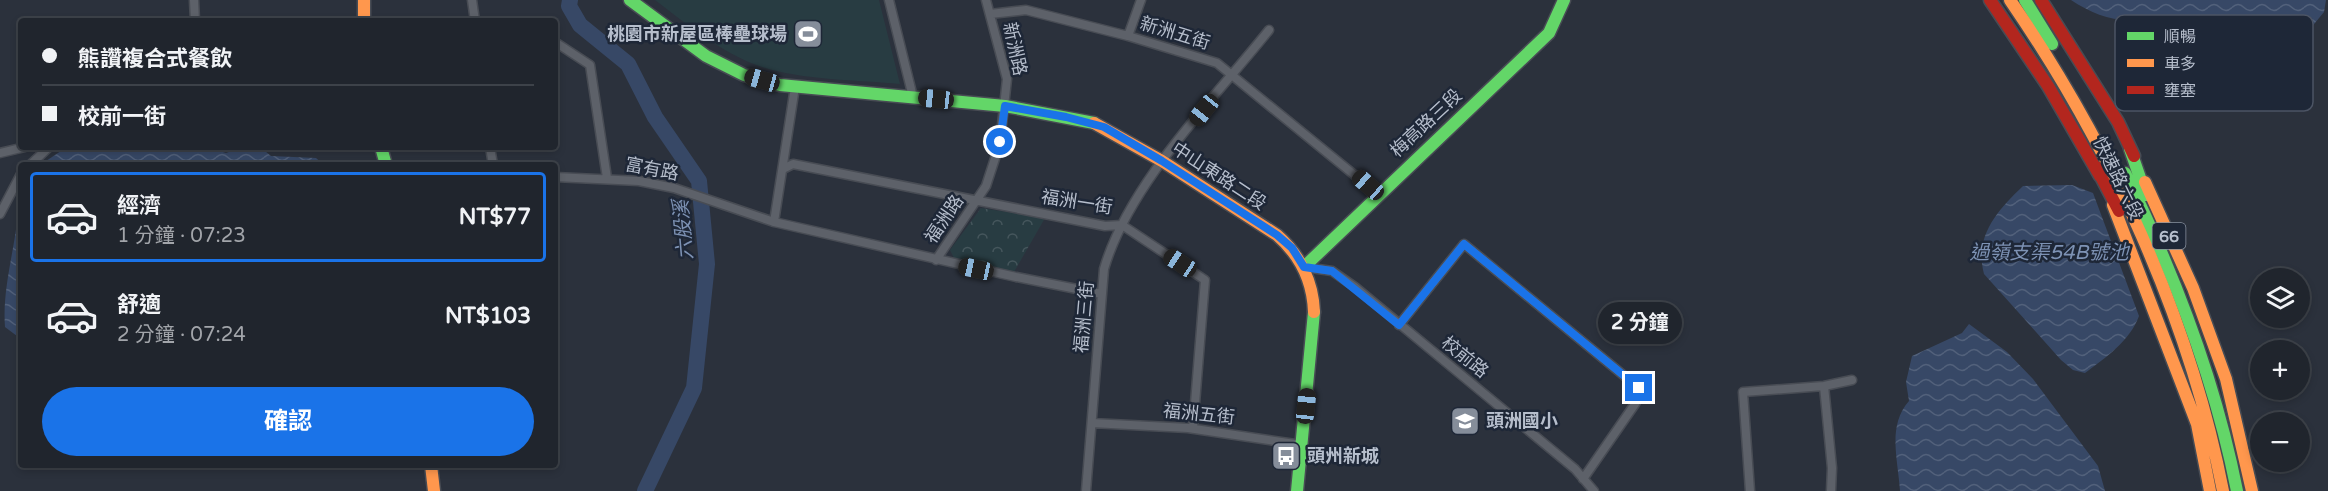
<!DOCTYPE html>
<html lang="zh-TW">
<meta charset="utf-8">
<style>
body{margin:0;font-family:"Varela Round","Noto Sans TC",sans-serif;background:#2d3139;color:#f1f3f6;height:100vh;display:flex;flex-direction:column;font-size:22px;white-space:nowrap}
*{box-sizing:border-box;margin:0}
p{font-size:20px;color:#a2a5aa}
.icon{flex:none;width:33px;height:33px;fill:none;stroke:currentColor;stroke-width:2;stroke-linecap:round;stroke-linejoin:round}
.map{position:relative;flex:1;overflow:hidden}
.side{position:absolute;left:18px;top:162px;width:540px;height:306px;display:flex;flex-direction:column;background:#20252d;border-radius:6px;box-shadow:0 3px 9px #0003,0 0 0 2px #3d4249}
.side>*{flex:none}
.top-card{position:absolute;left:18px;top:18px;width:540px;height:132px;border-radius:6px;box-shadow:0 3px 9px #0003,0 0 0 2px #3d4249;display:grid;align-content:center;height:132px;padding:0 24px;background:#20252d}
.buttons{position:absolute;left:2250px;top:268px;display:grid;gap:12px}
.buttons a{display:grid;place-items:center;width:60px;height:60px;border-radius:50%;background:#20252d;box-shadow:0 3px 9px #0003,0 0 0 2px #3d4249;font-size:30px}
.end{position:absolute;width:27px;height:27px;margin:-14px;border:8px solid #1a73e8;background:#fff;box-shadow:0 0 0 3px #fff}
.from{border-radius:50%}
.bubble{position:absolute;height:42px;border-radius:21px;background:#20252d;box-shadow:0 3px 9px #0003,0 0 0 2px #3d4249;font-size:20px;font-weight:700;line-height:42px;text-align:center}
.car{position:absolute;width:18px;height:36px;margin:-18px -9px;border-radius:8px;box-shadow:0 0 4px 2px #0007;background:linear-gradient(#222 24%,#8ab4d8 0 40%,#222 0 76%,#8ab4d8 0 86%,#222 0)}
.top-card b{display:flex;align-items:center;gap:21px;height:57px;font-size:22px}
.top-card b+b{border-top:2px solid #3d4249}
.top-card i{width:15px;height:15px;background:#f1f3f6}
ul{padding:10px 0 0;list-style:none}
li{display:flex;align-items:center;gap:18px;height:90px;margin:0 12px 9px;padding:0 12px;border:3px solid transparent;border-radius:6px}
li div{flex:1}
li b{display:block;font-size:22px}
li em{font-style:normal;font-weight:700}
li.on{border-color:#1a73e8}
li>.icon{width:54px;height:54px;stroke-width:1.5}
.button{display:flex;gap:12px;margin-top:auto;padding:12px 24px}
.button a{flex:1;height:69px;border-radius:36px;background:#1a73e8;color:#fff;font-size:24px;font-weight:700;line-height:69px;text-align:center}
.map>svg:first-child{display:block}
.forest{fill:url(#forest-crowns)}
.pitch{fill:#283c42}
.water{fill:url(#water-waves)}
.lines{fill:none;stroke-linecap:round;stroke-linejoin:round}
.river{stroke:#374866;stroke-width:16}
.street-casing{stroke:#484c54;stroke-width:11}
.fast-casing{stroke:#484c54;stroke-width:15}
.slow-casing{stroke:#484c54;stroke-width:15}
.jam-casing{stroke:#484c54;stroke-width:15}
.street{stroke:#5d6169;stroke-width:8}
.fast{stroke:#63d668;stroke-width:12}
.slow{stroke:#ff974d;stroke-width:12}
.jam{stroke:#b3261e;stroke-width:12}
.route{stroke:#1a73e8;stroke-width:8}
.labels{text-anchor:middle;stroke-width:5;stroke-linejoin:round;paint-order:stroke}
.shield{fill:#1e2737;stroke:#88919f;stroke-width:1.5}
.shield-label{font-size:16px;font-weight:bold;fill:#b6becc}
.street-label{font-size:18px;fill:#b6becc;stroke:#1e2737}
.poi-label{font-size:18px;font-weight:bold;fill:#b6becc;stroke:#1e2737;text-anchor:start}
.water-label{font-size:20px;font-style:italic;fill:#7d92b4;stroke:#1e2737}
.key{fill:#1e2737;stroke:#4c5464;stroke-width:1.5}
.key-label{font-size:16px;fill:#b6becc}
</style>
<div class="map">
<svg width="2328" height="491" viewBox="0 0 2328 491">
<defs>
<pattern id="forest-crowns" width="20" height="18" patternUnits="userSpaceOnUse" patternTransform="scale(1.5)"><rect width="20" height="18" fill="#283c42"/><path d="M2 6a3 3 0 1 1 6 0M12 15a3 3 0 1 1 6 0" fill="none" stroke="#45565c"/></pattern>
<pattern id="water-waves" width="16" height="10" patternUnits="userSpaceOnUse" patternTransform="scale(1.5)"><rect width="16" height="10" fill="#374866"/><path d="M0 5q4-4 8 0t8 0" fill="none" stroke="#52617b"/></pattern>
</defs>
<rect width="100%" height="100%" fill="#2b313c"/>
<path class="forest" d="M981 208 1045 218 1014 272 956 262 950 250Z"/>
<path class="pitch" d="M655 0H879L900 84C858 80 798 80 759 66 720 52 688 25 655 0Z"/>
<path class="water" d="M2071 0H2326L2324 12 2310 29 2185 73 2165 60 2134 20C2110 21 2091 13 2071 0Z
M67 147H207L226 153 243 147H260L271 156 316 158 324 165H40Z
M21 185V339L5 327C2 288 15 250 18 212 19 203 16 193 21 185Z
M2072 185 2093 193 2139 316C2130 341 2105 358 2085 373L2073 370 2061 360 1984 274C1974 236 1997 211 2023 186Z
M1969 324 2007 352 2033 379 2098 466 2105 491H1900C1898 459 1887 426 1909 401L1906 382 1912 356 1962 333Z"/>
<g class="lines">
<path class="river" d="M570 0 569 6 580 25 628 64 655 117 699 181 707 264 694 388 645 491"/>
<g class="street-casing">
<path id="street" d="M194 0 195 21
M472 0 475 21
M889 0 913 97
M990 14 1026 10 1128 36 1217 63 1379 195
M1128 36 1141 0
M555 42 590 65 607 178
M490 147 493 165
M0 153 25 147
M30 165 49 147
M783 169 793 164 1105 226 1122 225 1205 280 1193 428
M555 177 639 181 674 188 774 222 1016 277 1102 294
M0 214 21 174
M774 222 795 87
M936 260 986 186 1000 143 1007 79 986 0
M1304 267 1332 271 1355 287 1575 469 1594 491
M1399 325 1464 244 1639 388 1641 392 1635 404 1583 479
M1824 386 1832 468 1831 491
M1092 423 1188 428 1302 445
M1086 491 1104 269C1129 183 1214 99 1269 30
M1750 491 1743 392 1824 386 1852 380"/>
</g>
<g class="fast-casing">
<path id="fast" d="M630 0 706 56 744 75 780 85 1005 106 1094 123
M2025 0 2052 44
M381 147 386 165
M2130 149 2146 195
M2125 173C2175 275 2215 379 2237 491
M1304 267 1549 33 1564 0
M1297 491 1314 312"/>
</g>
<g class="slow-casing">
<path id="slow" d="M364 0V21
M2010 0C2110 146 2189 316 2223 491
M1094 123 1162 161 1277 235C1300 255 1313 282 1314 312
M2145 182 2193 288 2226 379 2252 491
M2113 205 2197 424 2210 491
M431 465 434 491"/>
</g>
<g class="jam-casing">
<path id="jam" d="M1990 0 2048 86 2100 176
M2041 0 2118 122 2134 156
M2096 167 2119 211"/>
</g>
<use href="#street" class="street"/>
<use href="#fast" class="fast"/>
<use href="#slow" class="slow"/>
<use href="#jam" class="jam"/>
</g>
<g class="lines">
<path class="route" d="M1000 142 1005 106 1066 117 1104 127 1162 161 1277 235 1292 248 1304 267 1332 271 1399 325 1464 244 1639 388"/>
</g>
<defs>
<g id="stadium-square" transform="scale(1.5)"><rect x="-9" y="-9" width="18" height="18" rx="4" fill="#858d9a" stroke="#1e2737"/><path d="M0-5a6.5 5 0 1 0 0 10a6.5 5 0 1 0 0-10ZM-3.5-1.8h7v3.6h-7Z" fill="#fff"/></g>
<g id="school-square" transform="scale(1.5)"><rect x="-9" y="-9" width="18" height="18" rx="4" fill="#858d9a" stroke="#1e2737"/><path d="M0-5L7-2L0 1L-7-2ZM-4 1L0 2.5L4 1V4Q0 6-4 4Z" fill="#fff"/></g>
<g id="bus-square" transform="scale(1.5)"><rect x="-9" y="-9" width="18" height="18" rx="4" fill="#858d9a" stroke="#1e2737"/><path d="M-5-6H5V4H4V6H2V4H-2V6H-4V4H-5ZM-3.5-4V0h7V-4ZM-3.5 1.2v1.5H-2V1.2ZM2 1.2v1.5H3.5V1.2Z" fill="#fff"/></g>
</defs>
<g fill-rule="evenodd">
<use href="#stadium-square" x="808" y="34"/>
<use href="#school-square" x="1465" y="421"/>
<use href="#bus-square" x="1286" y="456"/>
</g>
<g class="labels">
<rect class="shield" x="2152.5" y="223" width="33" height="26" rx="4.5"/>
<g class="shield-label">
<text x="2169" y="242">66</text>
</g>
<g class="street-label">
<text transform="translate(1175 33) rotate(17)" y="6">新洲五街</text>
<text transform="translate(1015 49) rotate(78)" y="6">新洲路</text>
<text transform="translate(1426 123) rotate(-43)" y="6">梅高路三段</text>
<text transform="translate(652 169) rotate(11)" y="6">富有路</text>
<text transform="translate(1219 176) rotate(33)" y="6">中山東路二段</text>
<text transform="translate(2118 178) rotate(64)" y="6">快速路六段</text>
<text transform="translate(1077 202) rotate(9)" y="6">福洲一街</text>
<text transform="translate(944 219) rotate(-56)" y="6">福洲路</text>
<text transform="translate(1084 317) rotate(-85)" y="6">福洲三街</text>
<text transform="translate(1465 357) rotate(39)" y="6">校前路</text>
<text transform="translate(1199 414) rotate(6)" y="6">福洲五街</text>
</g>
<g class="poi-label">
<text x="787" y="40" text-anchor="end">桃園市新屋區棒壘球場</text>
<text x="1486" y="427">頭洲國小</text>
<text x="1307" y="462">頭州新城</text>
</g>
<g class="water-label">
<text transform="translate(683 230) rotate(-95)" y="7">六股溪</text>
<text x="2049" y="259">過嶺支渠54B號池</text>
</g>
</g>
<rect x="2115" y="15" width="198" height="96" rx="9" class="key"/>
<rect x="2127" y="32" width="27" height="8" fill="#63d668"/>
<rect x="2127" y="59" width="27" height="8" fill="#ff974d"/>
<rect x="2127" y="86" width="27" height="8" fill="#b3261e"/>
<g class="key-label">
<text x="2164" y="42">順暢</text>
<text x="2164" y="69">車多</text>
<text x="2164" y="96">壅塞</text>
</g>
</svg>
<div class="buttons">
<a><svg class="icon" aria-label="layers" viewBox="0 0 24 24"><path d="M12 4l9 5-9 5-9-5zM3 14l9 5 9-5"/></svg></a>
<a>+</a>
<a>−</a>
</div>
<i class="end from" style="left:1000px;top:142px"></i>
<i class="end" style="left:1639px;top:388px"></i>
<div class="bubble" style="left:1598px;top:302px;width:84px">2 分鐘</div>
<i class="car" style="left:762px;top:80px;rotate:286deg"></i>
<i class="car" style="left:936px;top:99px;rotate:276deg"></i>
<i class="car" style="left:1204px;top:110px;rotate:219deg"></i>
<i class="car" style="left:1368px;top:185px;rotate:311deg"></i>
<i class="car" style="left:1180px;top:263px;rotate:303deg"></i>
<i class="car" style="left:976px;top:269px;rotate:282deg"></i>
<i class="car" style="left:1306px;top:406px;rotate:6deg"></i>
<div class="top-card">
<b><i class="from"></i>熊讚複合式餐飲</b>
<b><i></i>校前一街</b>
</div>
<section class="side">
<ul>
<li class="on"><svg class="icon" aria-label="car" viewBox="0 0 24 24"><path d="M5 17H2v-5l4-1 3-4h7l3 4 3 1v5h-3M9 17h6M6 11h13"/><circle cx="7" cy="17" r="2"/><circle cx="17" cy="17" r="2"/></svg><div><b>經濟</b><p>1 分鐘 · 07:23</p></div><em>NT$77</em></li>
<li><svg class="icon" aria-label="car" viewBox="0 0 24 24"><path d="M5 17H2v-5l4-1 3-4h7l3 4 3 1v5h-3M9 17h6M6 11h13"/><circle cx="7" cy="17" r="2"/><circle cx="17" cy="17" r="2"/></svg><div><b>舒適</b><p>2 分鐘 · 07:24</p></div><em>NT$103</em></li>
</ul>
<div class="button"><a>確認</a></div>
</section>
</div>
